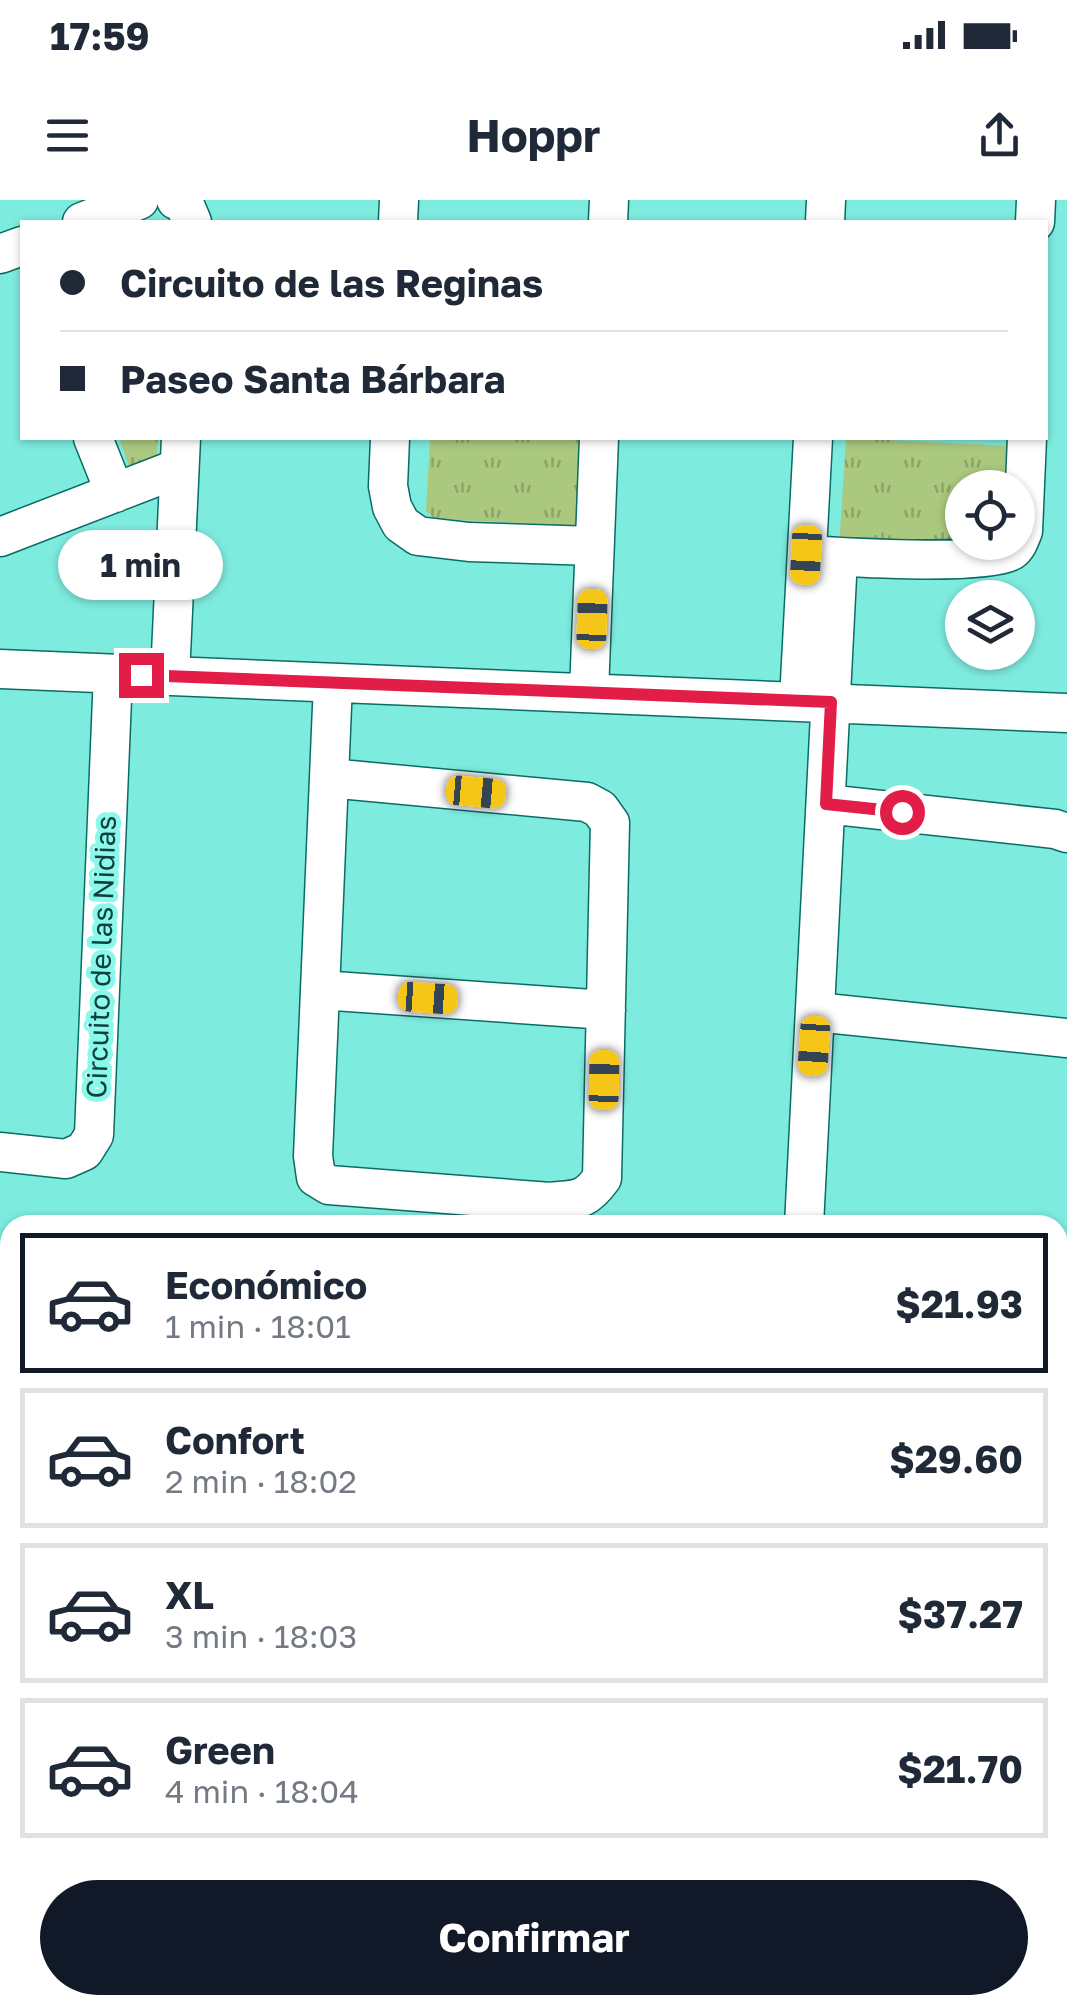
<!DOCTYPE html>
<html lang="es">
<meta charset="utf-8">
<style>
body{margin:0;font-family:"Golos Text",sans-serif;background:#f2f2f3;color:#1f2937;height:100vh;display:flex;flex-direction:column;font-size:38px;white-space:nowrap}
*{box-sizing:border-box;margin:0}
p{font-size:32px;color:#747a83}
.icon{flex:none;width:55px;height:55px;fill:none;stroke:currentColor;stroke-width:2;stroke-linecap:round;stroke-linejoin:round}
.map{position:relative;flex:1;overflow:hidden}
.panel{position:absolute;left:0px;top:1015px;width:1068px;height:800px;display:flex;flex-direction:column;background:#fff;border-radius:30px 30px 0 0;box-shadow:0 2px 8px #0004}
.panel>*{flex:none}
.banner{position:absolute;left:20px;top:20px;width:1028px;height:220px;border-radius:0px;box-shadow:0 2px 8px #0004;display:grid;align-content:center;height:220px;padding:0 40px;background:#fff}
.controls{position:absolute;left:945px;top:270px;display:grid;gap:20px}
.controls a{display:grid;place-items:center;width:90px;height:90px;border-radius:50%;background:#fff;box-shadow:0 2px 8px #0004;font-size:50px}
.end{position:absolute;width:45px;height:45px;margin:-22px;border:12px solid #e11d48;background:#fff;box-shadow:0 0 0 5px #fff}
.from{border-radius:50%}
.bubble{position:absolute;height:70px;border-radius:35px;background:#fff;box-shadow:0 2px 8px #0004;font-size:32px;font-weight:700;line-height:70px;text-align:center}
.car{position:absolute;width:30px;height:60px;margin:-30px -15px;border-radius:12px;box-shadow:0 0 8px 2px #0007;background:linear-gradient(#f5c518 24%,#345 0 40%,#f5c518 0 76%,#345 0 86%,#f5c518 0)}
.banner b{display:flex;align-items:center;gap:35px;height:95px;font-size:38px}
.banner b+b{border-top:2px solid #e0e1e3}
.banner i{width:25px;height:25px;background:#1f2937}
ul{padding:18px 0 0;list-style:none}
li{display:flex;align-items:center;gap:30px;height:140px;margin:0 20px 15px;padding:0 20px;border:5px solid #e0e1e3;border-radius:0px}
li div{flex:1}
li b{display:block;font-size:38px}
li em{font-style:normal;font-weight:700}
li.active{border-color:#111827}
li>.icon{width:90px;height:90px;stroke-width:1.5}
.cta{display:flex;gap:20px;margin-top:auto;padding:20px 40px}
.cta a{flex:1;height:115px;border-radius:60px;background:#111827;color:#fff;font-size:40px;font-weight:700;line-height:115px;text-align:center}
.status{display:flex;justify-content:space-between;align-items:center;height:70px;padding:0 50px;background:#fff;direction:ltr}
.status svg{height:28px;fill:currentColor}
header{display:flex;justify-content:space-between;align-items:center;height:130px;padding:0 40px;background:#fff;font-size:45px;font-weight:700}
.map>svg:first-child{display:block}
.grass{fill:url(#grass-tufts)}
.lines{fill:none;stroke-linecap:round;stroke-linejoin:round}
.minor-casing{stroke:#096c65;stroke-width:41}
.minor{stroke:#fff;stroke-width:38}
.route{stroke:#e11d48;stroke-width:12}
.labels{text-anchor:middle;stroke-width:10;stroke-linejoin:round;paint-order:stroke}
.street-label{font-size:28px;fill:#0f3f3b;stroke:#8bf8ec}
</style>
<div class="status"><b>17:59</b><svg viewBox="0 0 49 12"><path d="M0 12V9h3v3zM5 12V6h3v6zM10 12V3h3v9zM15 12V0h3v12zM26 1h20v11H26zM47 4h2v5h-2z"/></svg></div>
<header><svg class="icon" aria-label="menu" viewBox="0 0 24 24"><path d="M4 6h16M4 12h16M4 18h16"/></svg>Hoppr<svg class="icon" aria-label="share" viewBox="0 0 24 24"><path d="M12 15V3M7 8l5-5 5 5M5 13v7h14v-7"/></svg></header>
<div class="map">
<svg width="1067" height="1815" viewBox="0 0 1067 1815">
<defs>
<pattern id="grass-tufts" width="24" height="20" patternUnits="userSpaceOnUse" patternTransform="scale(2.5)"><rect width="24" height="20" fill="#abc87f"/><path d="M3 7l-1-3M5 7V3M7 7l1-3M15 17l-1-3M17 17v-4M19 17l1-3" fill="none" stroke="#8aa469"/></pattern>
</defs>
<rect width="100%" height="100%" fill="#7eebdf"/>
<path class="grass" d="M119 238H158L157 255 129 266Z
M430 238H554L589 240 583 326 435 319 426 311Z
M846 238 1011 246 1008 287 962 288V342L839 348Z
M0 1412 10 1413V1637L0 1636Z
M1058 1608 1067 1609V1771L1058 1770Z"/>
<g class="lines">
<g class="minor-casing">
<path id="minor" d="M176 0 184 3 192 22
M82 22 139 0
M398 22 399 0
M608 22 609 0
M825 22 826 0
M1035 22 1036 0
M0 54 22 46
M93 238 115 293
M390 238 388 286 392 307 401 324 418 336 469 342 594 346
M0 337 179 268
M807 355C843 357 986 366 1011 351 1018 346 1020 338 1023 331L1027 238
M0 469 1067 513
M170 476 181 238
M589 492 599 238
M799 500 813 238
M329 578 587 602 600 609 610 623 602 978C585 1002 577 999 550 1002L329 985 316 977 313 956 333 483
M826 604 1055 629 1067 633
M320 790 606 810
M816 812 1067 838
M0 952 66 959 84 951 94 935 113 474
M804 1025 838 357
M1058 1063 1067 1058
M0 1218 10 1219
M1058 1317 1067 1318
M198 1815 199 1805
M514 1815V1805
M803 1815 804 1805"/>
</g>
<use href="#minor" class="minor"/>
</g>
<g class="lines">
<path class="route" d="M141 475 831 502 826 604 902 612"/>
</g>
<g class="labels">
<g class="street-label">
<text transform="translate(101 757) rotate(-88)" y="10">Circuito de las Nidias</text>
</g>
</g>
</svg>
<div class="controls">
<a><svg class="icon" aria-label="locate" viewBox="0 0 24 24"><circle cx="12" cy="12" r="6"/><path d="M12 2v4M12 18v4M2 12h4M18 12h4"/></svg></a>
<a><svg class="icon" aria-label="layers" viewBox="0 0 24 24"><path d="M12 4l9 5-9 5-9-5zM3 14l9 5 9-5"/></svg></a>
</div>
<i class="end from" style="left:902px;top:612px"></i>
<i class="end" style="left:141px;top:475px"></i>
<div class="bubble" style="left:58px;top:330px;width:165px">1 min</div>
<i class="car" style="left:806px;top:355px;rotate:183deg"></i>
<i class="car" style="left:592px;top:419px;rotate:2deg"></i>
<i class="car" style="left:476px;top:592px;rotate:95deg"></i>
<i class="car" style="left:428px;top:798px;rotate:94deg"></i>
<i class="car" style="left:814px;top:846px;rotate:184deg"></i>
<i class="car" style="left:604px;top:880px;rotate:1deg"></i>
<div class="banner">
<b><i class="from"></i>Circuito de las Reginas</b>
<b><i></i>Paseo Santa Bárbara</b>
</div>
<section class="panel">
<ul>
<li class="active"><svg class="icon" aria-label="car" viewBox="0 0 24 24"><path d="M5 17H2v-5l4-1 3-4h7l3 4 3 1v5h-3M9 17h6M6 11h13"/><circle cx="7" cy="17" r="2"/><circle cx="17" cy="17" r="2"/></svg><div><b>Económico</b><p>1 min · 18:01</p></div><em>$21.93</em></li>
<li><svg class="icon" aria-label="car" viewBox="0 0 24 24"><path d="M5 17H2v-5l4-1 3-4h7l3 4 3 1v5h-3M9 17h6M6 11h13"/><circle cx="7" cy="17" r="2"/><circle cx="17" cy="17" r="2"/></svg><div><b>Confort</b><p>2 min · 18:02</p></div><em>$29.60</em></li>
<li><svg class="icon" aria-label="car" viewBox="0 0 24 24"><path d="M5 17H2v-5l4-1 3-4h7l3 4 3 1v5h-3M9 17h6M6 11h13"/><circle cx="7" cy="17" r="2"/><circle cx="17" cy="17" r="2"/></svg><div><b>XL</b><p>3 min · 18:03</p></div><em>$37.27</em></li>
<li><svg class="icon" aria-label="car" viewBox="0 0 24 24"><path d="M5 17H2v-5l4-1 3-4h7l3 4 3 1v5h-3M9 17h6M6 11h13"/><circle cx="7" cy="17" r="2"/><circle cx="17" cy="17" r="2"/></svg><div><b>Green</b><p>4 min · 18:04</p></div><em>$21.70</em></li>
</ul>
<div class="cta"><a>Confirmar</a></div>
</section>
</div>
